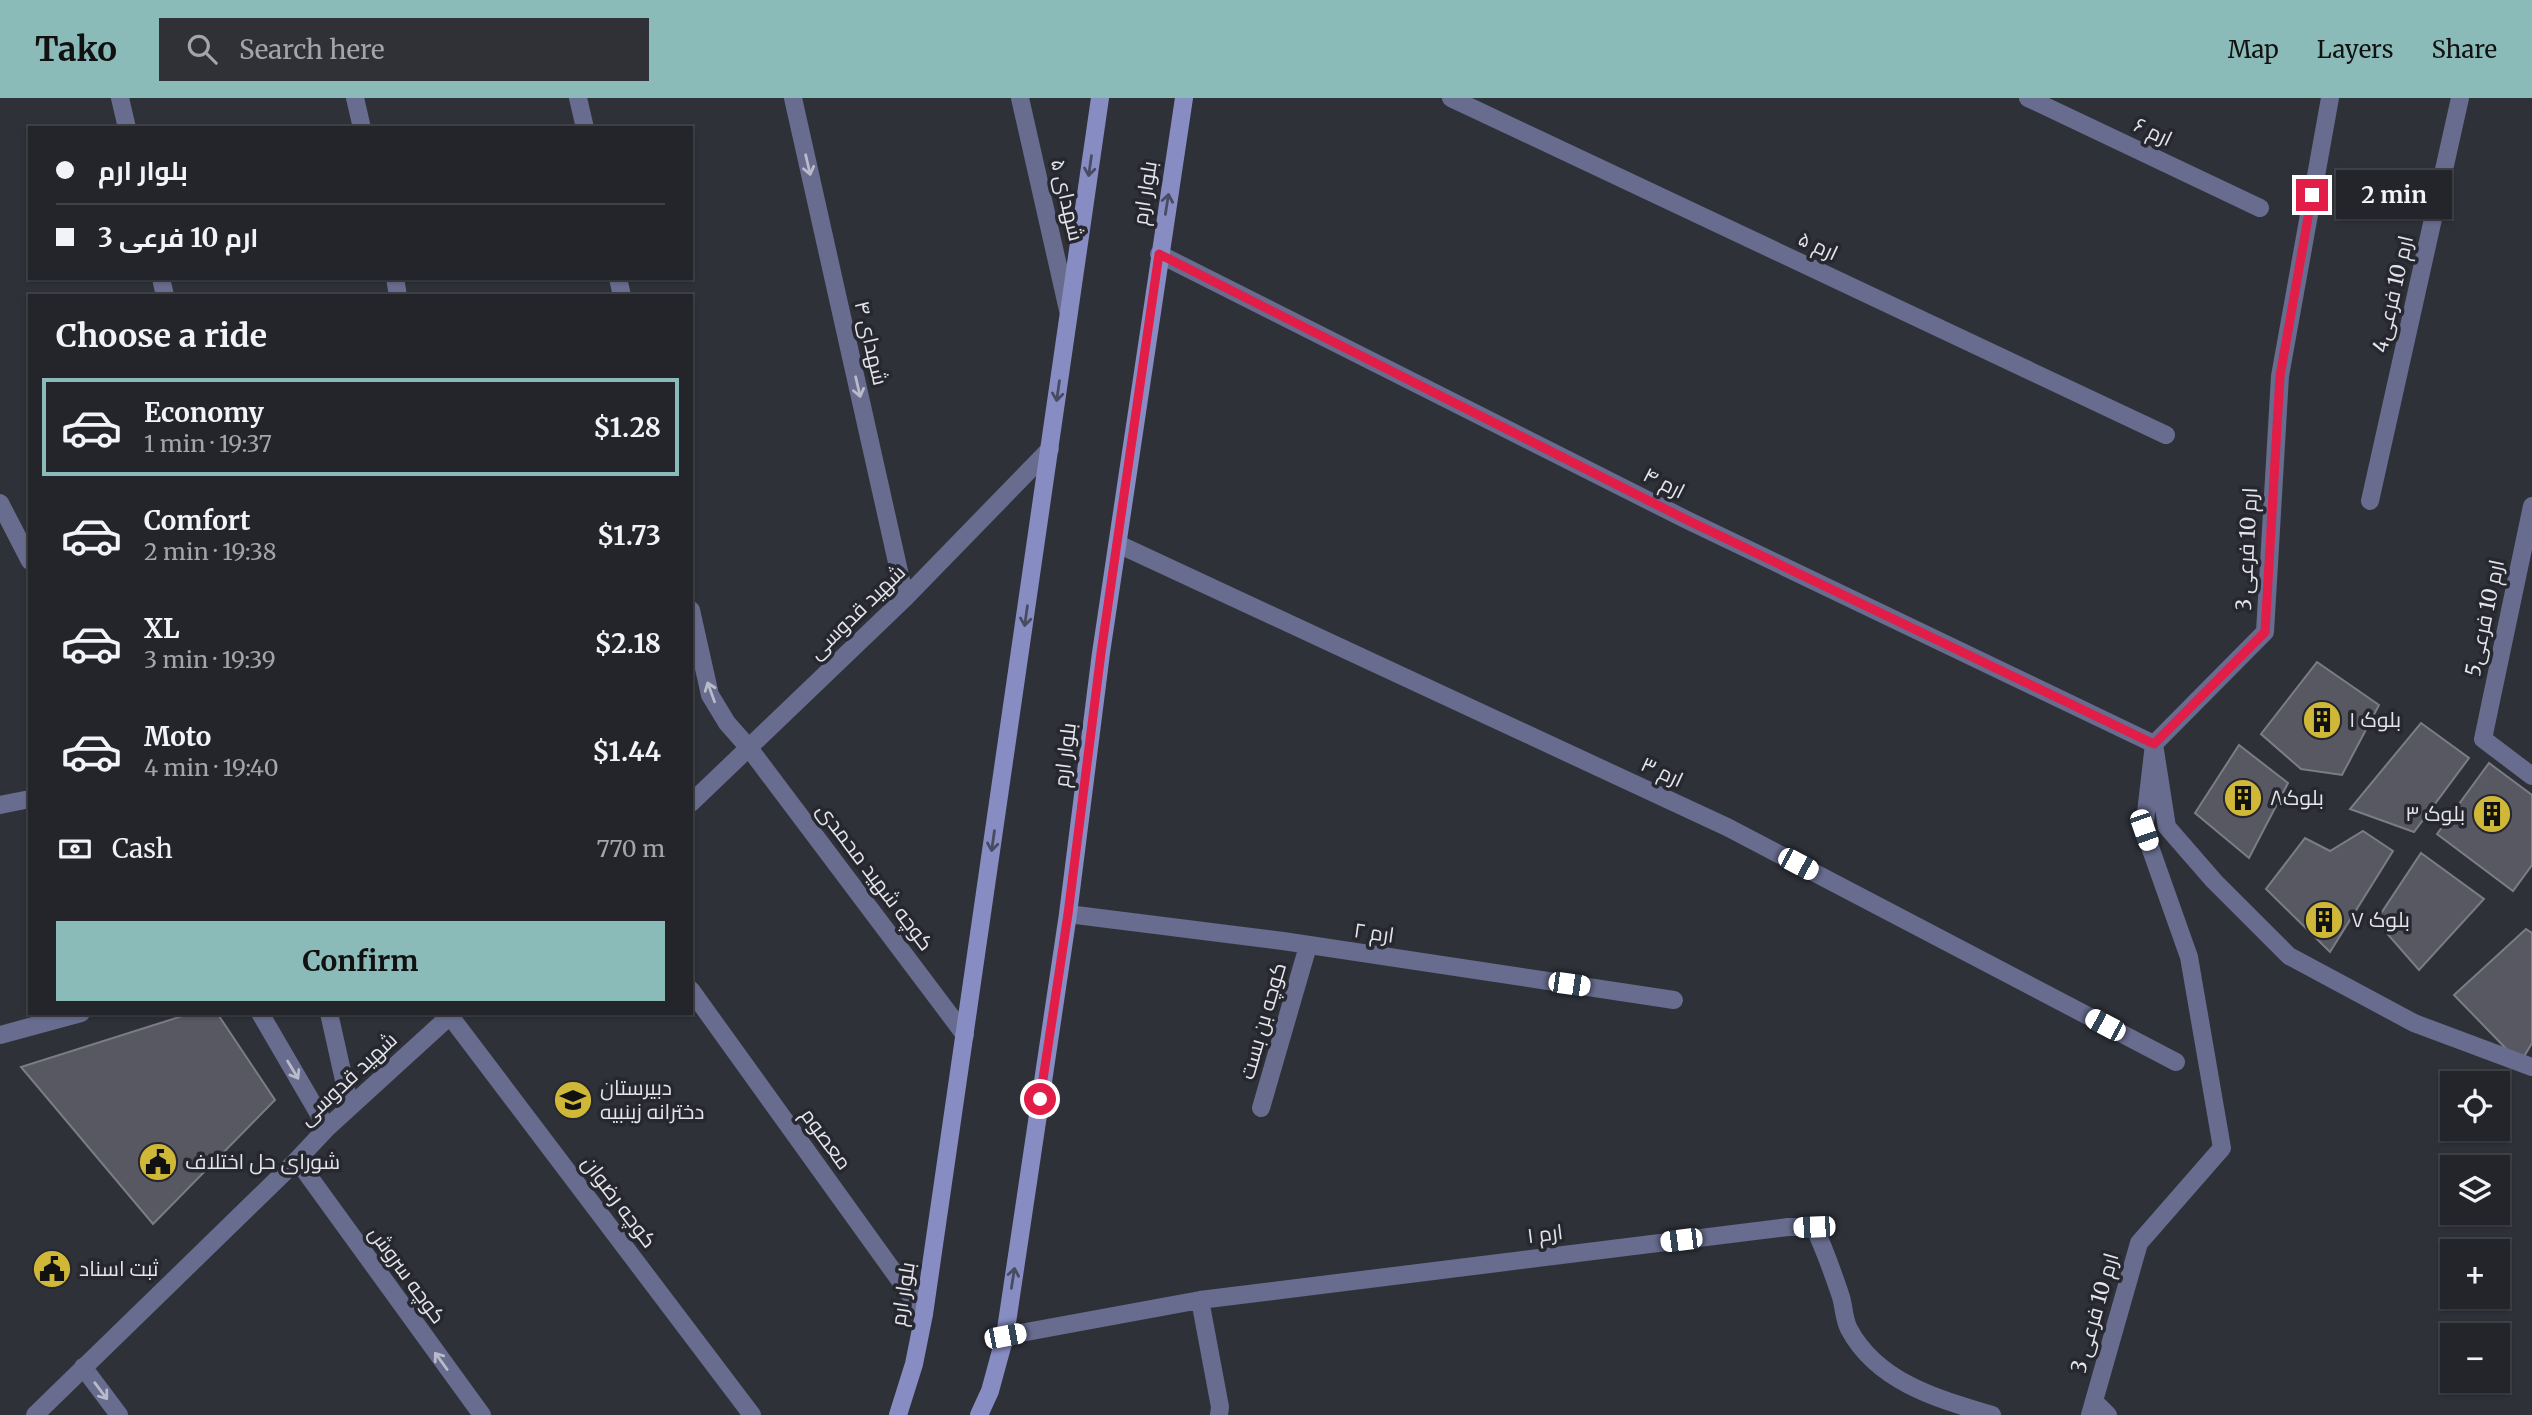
<!DOCTYPE html>
<meta charset="utf-8">
<style>
body{margin:0;font-family:Merriweather,Cairo,serif;background:#2f3137;color:#f1f3f6;height:100vh;display:flex;flex-direction:column;font-size:26px;white-space:nowrap}
*{box-sizing:border-box;margin:0}
p{font-size:23px;color:#a3a5a9}
.icon{flex:none;width:38px;height:38px;fill:none;stroke:currentColor;stroke-width:2;stroke-linecap:round;stroke-linejoin:round}
.map{position:relative;flex:1;overflow:hidden}
.sheet{position:absolute;left:28px;top:196px;width:665px;height:721px;display:flex;flex-direction:column;background:#23252b;border-radius:0px;box-shadow:0 2px 5px #0004,0 0 0 2px #404247}
.sheet>*{flex:none}
.guide{position:absolute;left:28px;top:28px;width:665px;height:154px;border-radius:0px;box-shadow:0 2px 5px #0004,0 0 0 2px #404247;display:grid;align-content:center;height:154px;padding:0 28px;background:#23252b}
.fabs{position:absolute;left:2440px;top:973px;display:grid;gap:14px}
.fabs a{display:grid;place-items:center;width:70px;height:70px;border-radius:0px;background:#23252b;box-shadow:0 2px 5px #0004,0 0 0 2px #404247;font-size:35px}
.end{position:absolute;width:32px;height:32px;margin:-16px;border:9px solid #e11d48;background:#fff;box-shadow:0 0 0 4px #fff}
.from{border-radius:50%}
.bubble{position:absolute;height:49px;border-radius:0px;background:#23252b;box-shadow:0 2px 5px #0004,0 0 0 2px #404247;font-size:23px;font-weight:700;line-height:49px;text-align:center}
.car{position:absolute;width:21px;height:42px;margin:-21px -10px;border-radius:9px;box-shadow:0 0 5px 2px #0007;background:linear-gradient(#fff 24%,#345 0 40%,#fff 0 76%,#345 0 86%,#fff 0)}
.guide b{display:flex;align-items:center;gap:24px;height:66px;font-size:26px}
.guide b+b{border-top:2px solid #404247}
.guide i{width:18px;height:18px;background:#f1f3f6}
ul{padding:0;list-style:none}
li{display:flex;align-items:center;gap:21px;height:98px;margin:0 14px 10px;padding:0 14px;border:4px solid transparent;border-radius:0px}
li div{flex:1}
li b{display:block;font-size:26px}
li em{font-style:normal;font-weight:700}
li.on{border-color:#8bbbb9}
li>.icon{width:63px;height:63px;stroke-width:1.5}
h2{padding:0 28px;font-size:32px;line-height:84px}
.pay{display:flex;align-items:center;gap:18px;height:77px;padding:0 28px;font-size:26px}
.pay p{margin-inline-start:auto}
.cta{display:flex;gap:14px;margin-top:auto;padding:14px 28px}
.cta a{flex:1;height:80px;border-radius:0px;background:#8bbbb9;color:#111;font-size:28px;font-weight:700;line-height:80px;text-align:center}
header{display:flex;align-items:center;gap:42px;box-sizing:border-box;height:98px;padding:0 35px;background:#8bbbb9;color:#111}
header strong{font-size:33px}
nav{display:flex;gap:38px;margin-inline-start:auto;font-size:24px}
.search{width:490px;height:63px;background:#2f3137;display:flex;align-items:center;gap:18px;box-sizing:border-box;padding:0 24px;border-radius:0px;color:#a3a5a9;font-size:26px}
.map>svg:first-child{display:block}
.building{fill:#575862;stroke:#7b7d86;stroke-width:2}
.lines{fill:none;stroke-linecap:round;stroke-linejoin:round}
.minor{stroke:#686c8e;stroke-width:18}
.tertiary{stroke:#686c8e;stroke-width:18}
.secondary{stroke:#878dc2;stroke-width:18}
.oneway{stroke:#b9bbca}
.oneway2{stroke:#484b62}
.route{stroke:#e11d48;stroke-width:9}
.labels{text-anchor:middle;stroke-width:7;stroke-linejoin:round;paint-order:stroke}
.street-label{font-size:21px;fill:#e4e5ea;stroke:#26272f}
.poi-label{font-size:21px;fill:#e4e5ea;stroke:#26272f;text-anchor:start}
</style>
<header>
<strong>Tako</strong>
<div class="search"><svg class="icon" aria-label="search" viewBox="0 0 24 24"><circle cx="10" cy="10" r="6"/><path d="M15 15l6 6"/></svg>Search here</div>
<nav><a>Map</a><a>Layers</a><a>Share</a></nav>
</header>
<div class="map">
<svg width="2532" height="1317" viewBox="0 0 2532 1317">
<rect width="100%" height="100%" fill="#2f3139"/>
<path class="building" d="M2317 564 2379 607 2342 677 2301 671 2261 636Z
M2421 625 2469 660 2414 734 2350 711Z
M2239 647 2288 685 2249 760 2195 715Z
M2489 665 2532 697V767L2513 793 2437 736Z
M2363 733 2393 753 2330 854 2266 791 2305 740 2330 753Z
M2421 755 2484 801 2419 872 2376 823Z
M2526 831 2532 835V945L2520 965 2454 897Z
M192 915H217L275 1002 153 1126 21 969Z"/>
<g class="lines">
<path class="minor" d="M120 0 127 30
M355 0 362 30
M578 0 585 30
M793 0 905 500
M1020 0 1068 212
M1451 0 2166 337
M2028 0 2260 110
M1159 156 1687 422 2154 646 2167 729 2214 783 2289 858 2414 925 2532 969
M161 180 165 198
M395 180 398 198
M618 180 622 198
M2370 403 2460 0
M0 405 30 463
M2532 408 2483 641 2532 678
M1118 446 1727 729 2176 964
M691 512 710 597 727 625 749 650 965 937
M0 707 30 701
M1068 816 1283 843 1674 902
M691 892 924 1216
M260 915 327 1030
M329 915 350 1009
M450 918 752 1317
M0 937 81 915
M1261 1010 1308 848
M297 1062 482 1317
M1200 1202 1220 1309 1219 1317
M1005 1238 1200 1202 1788 1129H1814C1825 1152 1833 1175 1841 1199 1844 1209 1844 1222 1849 1231 1877 1284 1938 1301 1992 1317
M83 1269 119 1317
M2094 1303 2108 1317
M2090 1317 2139 1145 2222 1050 2189 859 2144 732 2154 646 2265 534 2280 278 2330 0"/>
<path class="tertiary" d="M691 705 905 500 1050 351
M35 1317 297 1062 327 1030 453 915"/>
<path class="secondary" d="M898 1317 914 1266 924 1216 1100 0
M979 1317 990 1293 1005 1238 1068 816 1101 555 1184 0"/>
</g>
<defs><path id="oneway-shaft" d="M-6 0H5M1.5-3L5.5 0L1.5 3" fill="none" stroke-width="1.6" stroke-linecap="round" stroke-linejoin="round" transform="scale(1.75)"/></defs>
<g class="oneway">
<use href="#oneway-shaft" transform="translate(808 67) rotate(77)"/>
<use href="#oneway-shaft" transform="translate(858 289) rotate(77)"/>
<use href="#oneway-shaft" transform="translate(711 594) rotate(-110)"/>
<use href="#oneway-shaft" transform="translate(293 972) rotate(59)"/>
<use href="#oneway-shaft" transform="translate(441 1263) rotate(-126)"/>
<use href="#oneway-shaft" transform="translate(101 1293) rotate(53)"/>
</g>
<g class="oneway2">
<use href="#oneway-shaft" transform="translate(1090 68) rotate(98)"/>
<use href="#oneway-shaft" transform="translate(1167 106) rotate(-81)"/>
<use href="#oneway-shaft" transform="translate(1058 293) rotate(98)"/>
<use href="#oneway-shaft" transform="translate(1026 518) rotate(98)"/>
<use href="#oneway-shaft" transform="translate(993 743) rotate(98)"/>
<use href="#oneway-shaft" transform="translate(1013 1180) rotate(-81)"/>
</g>
<g class="lines">
<path class="route" d="M1040 1001 1068 816 1101 555 1159 156 1687 422 2154 646 2265 534 2280 278 2312 97"/>
</g>
<defs>
<g id="building-disc" transform="scale(2.0125)"><circle r="9.5" fill="#cfb837" stroke="#26272f"/><path d="M-4-6H4V6H1V3H-1V6H-4ZM-2.5-4.3h1.7v1.8h-1.7ZM.8-4.3h1.7v1.8H.8ZM-2.5-1h1.7V.8h-1.7ZM.8-1h1.7V.8H.8Z" fill="#111"/></g>
<g id="school-disc" transform="scale(2.0125)"><circle r="9.5" fill="#cfb837" stroke="#26272f"/><path d="M0-5L7-2L0 1L-7-2ZM-4 1L0 2.5L4 1V4Q0 6-4 4Z" fill="#111"/></g>
<g id="civic-disc" transform="scale(2.0125)"><circle r="9.5" fill="#cfb837" stroke="#26272f"/><path d="M-.6-6.5H3V-4.5H.6V-3L4-1V1h2V6H-6V1h2V-1L-.6-3ZM-1.2 2.5V6h2.4V2.5Z" fill="#111"/></g>
</defs>
<g fill-rule="evenodd">
<use href="#building-disc" x="2322" y="622"/>
<use href="#building-disc" x="2243" y="700"/>
<use href="#building-disc" x="2492" y="716"/>
<use href="#building-disc" x="2324" y="822"/>
<use href="#school-disc" x="573" y="1002"/>
<use href="#civic-disc" x="158" y="1064"/>
<use href="#civic-disc" x="52" y="1171"/>
</g>
<g class="labels">
<g class="street-label">
<text transform="translate(2153 34) rotate(25)" y="7">ارم ۶</text>
<text transform="translate(1145 95) rotate(-81)" y="7">بلوار ارم</text>
<text transform="translate(1067 102) rotate(77)" y="7">شهدای ۵</text>
<text transform="translate(1818 148) rotate(25)" y="7">ارم ۵</text>
<text transform="translate(2393 196) rotate(-77)" y="7">ارم 10 فرعی4</text>
<text transform="translate(871 245) rotate(77)" y="7">شهدای ۴</text>
<text transform="translate(1664 385) rotate(27)" y="7">ارم ۴</text>
<text transform="translate(2247 451) rotate(-87)" y="7">ارم 10 فرعی 3</text>
<text transform="translate(857 514) rotate(-44)" y="7">شهید قدوسی</text>
<text transform="translate(2485 520) rotate(-78)" y="7">ارم 10 فرعی5</text>
<text transform="translate(1065 657) rotate(-83)" y="7">بلوار ارم</text>
<text transform="translate(1662 674) rotate(25)" y="7">ارم ۳</text>
<text transform="translate(875 779) rotate(53)" y="7">کوچه شهید محمدی</text>
<text transform="translate(1374 835) rotate(8)" y="7">ارم ۲</text>
<text transform="translate(1263 923) rotate(-74)" y="7">کوچه بن بست</text>
<text transform="translate(348 981) rotate(-43)" y="7">شهید قدوسی</text>
<text transform="translate(826 1041) rotate(54)" y="7">معصوم</text>
<text transform="translate(619 1104) rotate(53)" y="7">کوچه رضوان</text>
<text transform="translate(1545 1136) rotate(-7)" y="7">ارم ۱</text>
<text transform="translate(407 1177) rotate(54)" y="7">کوچه سروش</text>
<text transform="translate(903 1196) rotate(-81)" y="7">بلوار ارم</text>
<text transform="translate(2095 1215) rotate(-74)" y="7">ارم 10 فرعی 3</text>
</g>
<g class="poi-label">
<text x="2349" y="629">بلوک ۱</text>
<text x="2270" y="707">بلوک۸</text>
<text x="2465" y="723" text-anchor="end">بلوک ۳</text>
<text x="2351" y="829">بلوک ۷</text>
<text x="600" y="997">دبیرستان<tspan x="600" dy="24">دخترانه زینبیه</tspan></text>
<text x="185" y="1071">شورای حل اختلاف</text>
<text x="79" y="1178">ثبت اسناد</text>
</g>
</g>
</svg>
<div class="fabs">
<a><svg class="icon" aria-label="locate" viewBox="0 0 24 24"><circle cx="12" cy="12" r="6"/><path d="M12 2v4M12 18v4M2 12h4M18 12h4"/></svg></a>
<a><svg class="icon" aria-label="layers" viewBox="0 0 24 24"><path d="M12 4l9 5-9 5-9-5zM3 14l9 5 9-5"/></svg></a>
<a>+</a>
<a>−</a>
</div>
<i class="end from" style="left:1040px;top:1001px"></i>
<i class="end" style="left:2312px;top:97px"></i>
<div class="bubble" style="left:2336px;top:72px;width:116px">2 min</div>
<i class="car" style="left:2144px;top:732px;rotate:161deg"></i>
<i class="car" style="left:1798px;top:766px;rotate:118deg"></i>
<i class="car" style="left:1569px;top:886px;rotate:98deg"></i>
<i class="car" style="left:2105px;top:927px;rotate:298deg"></i>
<i class="car" style="left:1814px;top:1129px;rotate:268deg"></i>
<i class="car" style="left:1681px;top:1142px;rotate:263deg"></i>
<i class="car" style="left:1005px;top:1238px;rotate:79deg"></i>
<div class="guide">
<b><i class="from"></i>بلوار ارم</b>
<b><i></i>ارم 10 فرعی 3</b>
</div>
<section class="sheet">
<h2>Choose a ride</h2>
<ul>
<li class="on"><svg class="icon" aria-label="car" viewBox="0 0 24 24"><path d="M5 17H2v-5l4-1 3-4h7l3 4 3 1v5h-3M9 17h6M6 11h13"/><circle cx="7" cy="17" r="2"/><circle cx="17" cy="17" r="2"/></svg><div><b>Economy</b><p>1 min · 19:37</p></div><em>$1.28</em></li>
<li><svg class="icon" aria-label="car" viewBox="0 0 24 24"><path d="M5 17H2v-5l4-1 3-4h7l3 4 3 1v5h-3M9 17h6M6 11h13"/><circle cx="7" cy="17" r="2"/><circle cx="17" cy="17" r="2"/></svg><div><b>Comfort</b><p>2 min · 19:38</p></div><em>$1.73</em></li>
<li><svg class="icon" aria-label="car" viewBox="0 0 24 24"><path d="M5 17H2v-5l4-1 3-4h7l3 4 3 1v5h-3M9 17h6M6 11h13"/><circle cx="7" cy="17" r="2"/><circle cx="17" cy="17" r="2"/></svg><div><b>XL</b><p>3 min · 19:39</p></div><em>$2.18</em></li>
<li><svg class="icon" aria-label="car" viewBox="0 0 24 24"><path d="M5 17H2v-5l4-1 3-4h7l3 4 3 1v5h-3M9 17h6M6 11h13"/><circle cx="7" cy="17" r="2"/><circle cx="17" cy="17" r="2"/></svg><div><b>Moto</b><p>4 min · 19:40</p></div><em>$1.44</em></li>
</ul>
<div class="pay"><svg class="icon" aria-label="cash" viewBox="0 0 24 24"><path d="M3 7h18v10H3z"/><circle cx="12" cy="12" r="2"/></svg>Cash<p>770 m</p></div>
<div class="cta"><a>Confirm</a></div>
</section>
</div>
